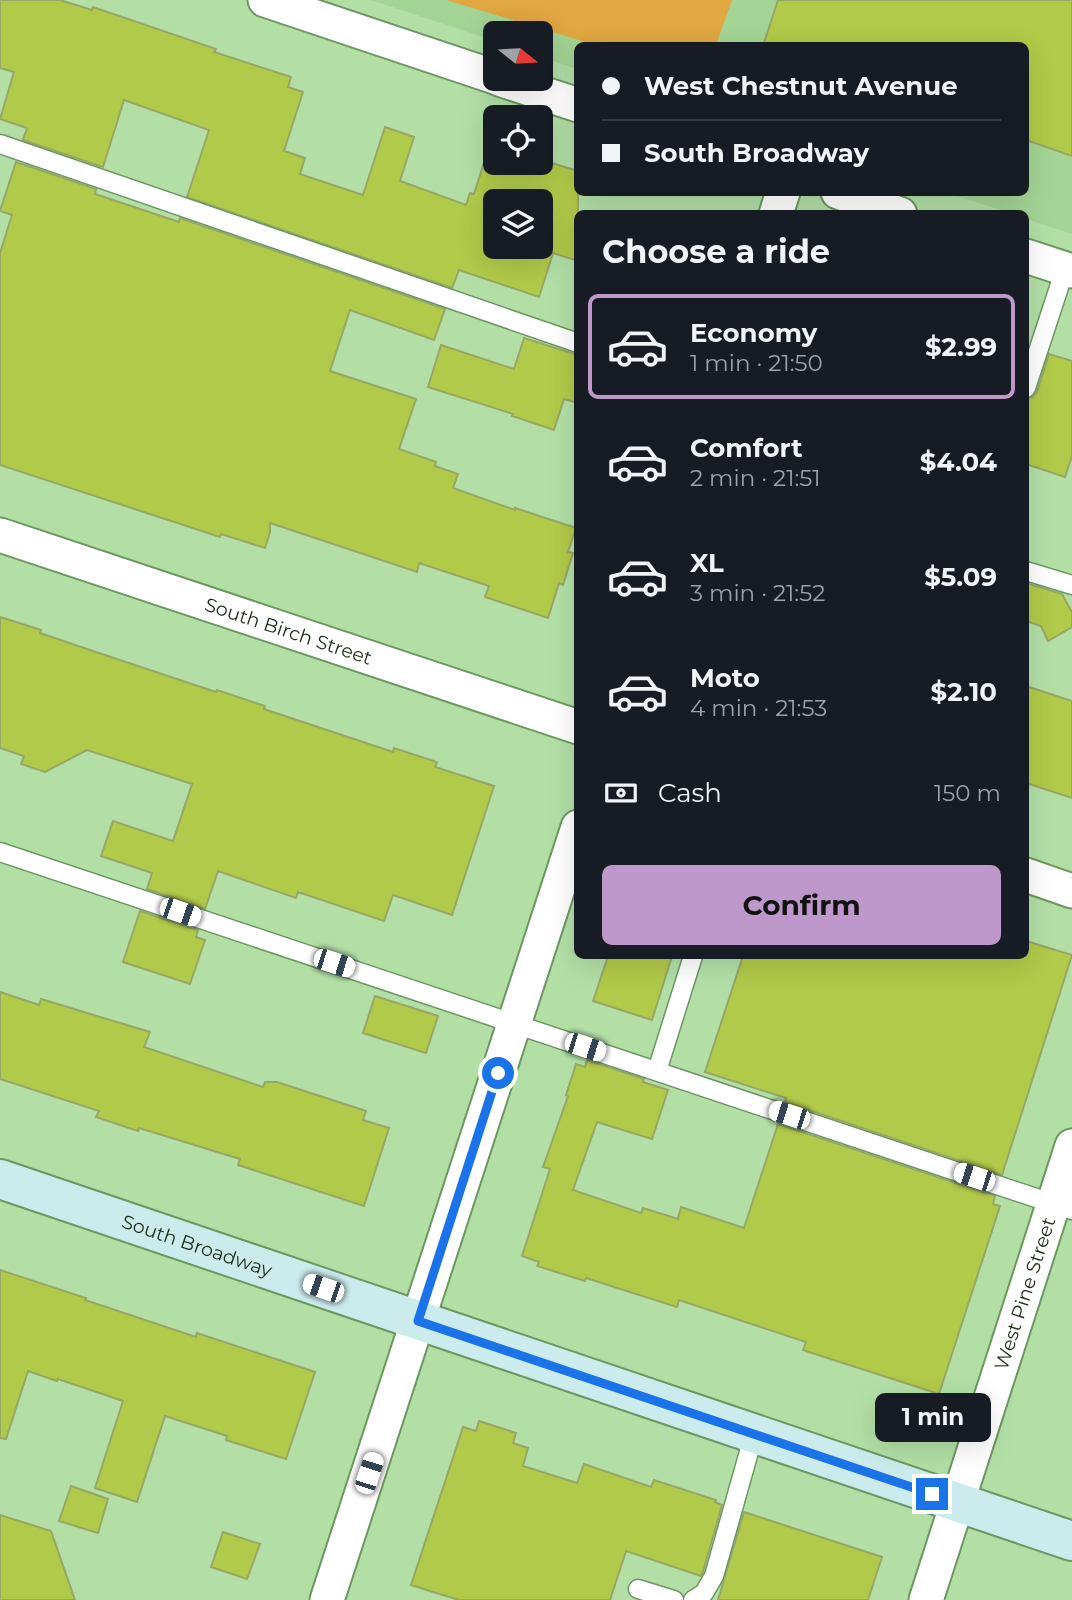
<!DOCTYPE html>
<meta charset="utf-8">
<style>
body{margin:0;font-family:Montserrat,sans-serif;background:#242831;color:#f1f3f6;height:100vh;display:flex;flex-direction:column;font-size:26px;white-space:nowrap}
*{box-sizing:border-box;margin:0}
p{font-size:23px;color:#9ea1a6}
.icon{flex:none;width:38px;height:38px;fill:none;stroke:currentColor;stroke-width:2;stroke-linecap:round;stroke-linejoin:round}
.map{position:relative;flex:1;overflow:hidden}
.panel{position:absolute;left:574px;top:210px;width:455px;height:749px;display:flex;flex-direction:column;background:#171b24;border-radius:10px;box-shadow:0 7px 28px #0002}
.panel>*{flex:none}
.hud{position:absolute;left:574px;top:42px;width:455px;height:154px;border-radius:10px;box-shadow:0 7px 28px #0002;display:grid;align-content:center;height:154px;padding:0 28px;background:#171b24}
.needle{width:46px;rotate:108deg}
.buttons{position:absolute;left:483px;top:21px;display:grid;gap:14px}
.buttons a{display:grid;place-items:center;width:70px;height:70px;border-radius:10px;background:#171b24;box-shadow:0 7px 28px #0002;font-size:35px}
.end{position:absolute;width:32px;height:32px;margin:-16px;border:9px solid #1a73e8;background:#fff;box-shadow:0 0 0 4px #fff}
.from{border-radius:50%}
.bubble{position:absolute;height:49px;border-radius:10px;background:#171b24;box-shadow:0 7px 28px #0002;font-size:23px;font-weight:700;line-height:49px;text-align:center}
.car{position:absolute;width:21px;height:42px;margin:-21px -10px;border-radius:9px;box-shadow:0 0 5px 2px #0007;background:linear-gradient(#fff 24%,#345 0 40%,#fff 0 76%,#345 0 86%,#fff 0)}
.hud b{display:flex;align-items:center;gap:24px;height:66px;font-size:26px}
.hud b+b{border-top:2px solid #363941}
.hud i{width:18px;height:18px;background:#f1f3f6}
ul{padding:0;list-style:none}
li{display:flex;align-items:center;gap:21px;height:105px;margin:0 14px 10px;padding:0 14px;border:4px solid transparent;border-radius:10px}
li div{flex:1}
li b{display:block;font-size:26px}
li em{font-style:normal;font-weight:700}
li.current{border-color:#be98ca}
li>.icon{width:63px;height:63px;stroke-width:1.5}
h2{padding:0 28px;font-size:32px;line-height:84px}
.pay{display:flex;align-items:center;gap:18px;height:77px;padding:0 28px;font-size:26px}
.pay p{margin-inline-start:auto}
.primary-button{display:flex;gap:14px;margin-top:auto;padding:14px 28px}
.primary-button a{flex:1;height:80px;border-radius:10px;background:#be98ca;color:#111;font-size:28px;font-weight:700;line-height:80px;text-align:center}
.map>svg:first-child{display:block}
.built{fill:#a4d496}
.green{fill:#e0a742}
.building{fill:#b2ca49;stroke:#98a666;stroke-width:2;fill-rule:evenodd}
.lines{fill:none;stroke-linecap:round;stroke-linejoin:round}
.lane-casing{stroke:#6d9762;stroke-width:21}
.street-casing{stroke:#6d9762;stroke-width:37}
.secondary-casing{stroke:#6d9762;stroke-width:42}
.lane{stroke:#fff;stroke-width:18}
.street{stroke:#fff;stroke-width:33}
.secondary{stroke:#ccebec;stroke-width:38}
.route{stroke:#1a73e8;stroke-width:9}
.labels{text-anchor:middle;stroke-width:7;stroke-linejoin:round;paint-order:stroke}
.street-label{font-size:19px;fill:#1c2d17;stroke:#c0edb4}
</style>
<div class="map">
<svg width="1072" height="1600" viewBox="0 0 1072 1600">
<rect width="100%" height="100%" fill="#b3dfa7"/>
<path class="built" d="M371 0H1072V234L1026 219V214L1010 213 947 193 1026 192V46H578L577 69 541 57V33H495V41Z"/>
<path class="green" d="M446 0H732L716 45H595Z"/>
<path class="building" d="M0 0H60L92 10 93 7 216 49 214 52 291 77 288 87 303 92 284 151 305 158 300 174 363 195 385 127 414 137 400 181 466 205 470 193 474 194 487 153 495 155V163H552L578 171V261L553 253 539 297 459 270 452 288 187 197 209 130 124 100 103 167 23 140 27 128 0 119 14 72 0 68ZM495 201H541V247H495Z
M778 0H1072V156L1026 140V46H763Z
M16 162 96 189 95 194 179 222 180 218 445 309 434 340 350 310 330 371 416 399 399 449 436 462 435 466 458 474 453 488 515 510V508L576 528 568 552 573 553 563 585 559 583 548 618 485 597 489 586 419 563 417 572 270 523V532L265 548 221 534 220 537 0 465V253L12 215 0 211Z
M524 338 578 355V403L564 399 554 430 512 416 513 414 428 387 441 345 514 369Z
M1049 354 1072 361V456L1065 477 1026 464V399L1033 397 1037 392Z
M1026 583 1062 594 1072 612V627L1048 641 1041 626 1026 621Z
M0 617 41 630 40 633 96 652 216 692 217 690 265 706 264 709 393 752 394 748 437 762 435 767 494 786 452 915 393 895 384 921 298 892 296 898 218 871 205 909 147 889 152 873 101 856 113 821 173 841 192 784 87 750 45 772 21 764 24 756 0 748Z
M1026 686 1072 701V798L1026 783Z
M140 911 198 930 196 937 205 940 190 984 123 962Z
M1026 941 1072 955 1002 1175 785 1102 786 1098 705 1072 743 956H1026Z
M608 956H672L652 1020 593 1001Z
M0 992 39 1005 41 999 150 1032 144 1047 263 1087 265 1082H277L366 1111 363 1120 389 1128 364 1206 238 1165 240 1159 139 1128 138 1131 96 1117 99 1111 0 1079Z
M375 996 438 1016 426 1053 363 1033Z
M587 1060 644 1079 643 1082 668 1090 652 1139 597 1122 573 1190 641 1213 643 1208 678 1219 681 1207 744 1228 778 1124 995 1196 993 1204 1000 1206 939 1394 803 1350 806 1342 679 1300 677 1307 586 1278 585 1281 537 1266 539 1262 522 1256 550 1169 543 1167 568 1096 566 1095 576 1064 585 1067Z
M0 1270 86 1298 85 1300 196 1337 197 1333 315 1372 286 1459 226 1440 227 1436 165 1416 137 1502 95 1488 123 1401 58 1379 57 1381 28 1371 6 1439 0 1438Z
M479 1421 516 1433 513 1443 528 1448 523 1466 577 1483 584 1464 651 1487 654 1480 716 1500 715 1502 722 1505 703 1572 701 1576 626 1551 610 1600H459L411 1585 463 1427 476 1431Z
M71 1486 108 1499 98 1533 59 1521Z
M744 1512 882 1557 868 1600H718Z
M0 1515 51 1531 75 1600H0Z
M223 1532 260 1544 247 1579 211 1567Z"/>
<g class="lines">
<g class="lane-casing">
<path id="lane" d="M0 144 578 343
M1026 388 1065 269
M1026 571 1072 585
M0 852 1072 1210
M657 1071 693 956
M638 1589 674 1600
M693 1600 704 1593 714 1576 754 1434"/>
</g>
<g class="street-casing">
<g id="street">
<path d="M265 0 495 77"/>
<path d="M499 79 578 105"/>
<path d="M838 192 900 214"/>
<path d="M776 214 783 192"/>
<path d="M1026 256 1072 271"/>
<path id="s1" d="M0 535 578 727"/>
<path d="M1026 875 1072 891"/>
<path d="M327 1600 578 827"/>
<path id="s2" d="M926 1600 1072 1146"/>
</g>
</g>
<g class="secondary-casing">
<g id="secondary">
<path id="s3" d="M0 1179 1072 1541"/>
</g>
</g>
<use href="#lane" class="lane"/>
<use href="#street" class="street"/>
<use href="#secondary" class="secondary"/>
</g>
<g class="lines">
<path class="route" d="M498 1073 418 1321 932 1494"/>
</g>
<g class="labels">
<g class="street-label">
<text dy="7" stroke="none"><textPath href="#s1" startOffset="304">South Birch Street</textPath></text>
<text dy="7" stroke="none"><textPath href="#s3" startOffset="208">South Broadway</textPath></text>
<text dy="7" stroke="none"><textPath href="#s2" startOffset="322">West Pine Street</textPath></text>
</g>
</g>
</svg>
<div class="buttons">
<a><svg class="needle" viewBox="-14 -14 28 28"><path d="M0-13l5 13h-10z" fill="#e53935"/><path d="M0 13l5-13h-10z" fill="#9ea1a6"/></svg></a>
<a><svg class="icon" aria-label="locate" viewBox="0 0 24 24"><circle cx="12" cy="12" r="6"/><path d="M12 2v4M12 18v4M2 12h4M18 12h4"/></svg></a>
<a><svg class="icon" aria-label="layers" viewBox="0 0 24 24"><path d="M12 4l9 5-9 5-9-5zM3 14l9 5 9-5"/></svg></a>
</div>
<i class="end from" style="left:498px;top:1073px"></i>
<i class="end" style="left:932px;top:1494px"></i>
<div class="bubble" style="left:875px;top:1393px;width:116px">1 min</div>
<i class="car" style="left:180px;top:912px;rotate:109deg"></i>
<i class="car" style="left:334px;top:963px;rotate:108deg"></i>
<i class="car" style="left:585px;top:1047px;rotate:108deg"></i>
<i class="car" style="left:789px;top:1115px;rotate:288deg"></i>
<i class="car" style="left:974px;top:1177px;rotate:288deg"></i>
<i class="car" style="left:323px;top:1288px;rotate:289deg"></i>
<i class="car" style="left:369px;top:1473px;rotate:18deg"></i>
<div class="hud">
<b><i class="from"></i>West Chestnut Avenue</b>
<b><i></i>South Broadway</b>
</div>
<section class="panel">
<h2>Choose a ride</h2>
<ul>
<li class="current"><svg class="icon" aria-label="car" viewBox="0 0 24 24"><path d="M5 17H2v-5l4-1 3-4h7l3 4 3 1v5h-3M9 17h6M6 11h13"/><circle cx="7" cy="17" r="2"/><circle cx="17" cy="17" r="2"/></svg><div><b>Economy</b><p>1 min · 21:50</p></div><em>$2.99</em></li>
<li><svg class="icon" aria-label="car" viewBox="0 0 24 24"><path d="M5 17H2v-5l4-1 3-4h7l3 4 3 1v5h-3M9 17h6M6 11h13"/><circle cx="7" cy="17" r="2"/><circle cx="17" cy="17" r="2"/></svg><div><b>Comfort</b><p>2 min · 21:51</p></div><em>$4.04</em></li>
<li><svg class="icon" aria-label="car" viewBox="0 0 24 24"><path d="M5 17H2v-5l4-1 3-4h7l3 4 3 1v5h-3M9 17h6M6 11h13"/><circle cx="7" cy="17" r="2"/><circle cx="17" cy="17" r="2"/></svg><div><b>XL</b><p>3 min · 21:52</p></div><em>$5.09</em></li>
<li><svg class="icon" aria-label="car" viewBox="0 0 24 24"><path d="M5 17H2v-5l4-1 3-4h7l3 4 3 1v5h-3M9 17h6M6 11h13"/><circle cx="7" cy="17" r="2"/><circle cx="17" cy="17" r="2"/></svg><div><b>Moto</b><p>4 min · 21:53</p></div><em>$2.10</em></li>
</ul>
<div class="pay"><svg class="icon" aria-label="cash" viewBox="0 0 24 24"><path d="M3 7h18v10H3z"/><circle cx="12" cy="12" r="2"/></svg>Cash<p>150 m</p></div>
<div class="primary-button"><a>Confirm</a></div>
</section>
</div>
